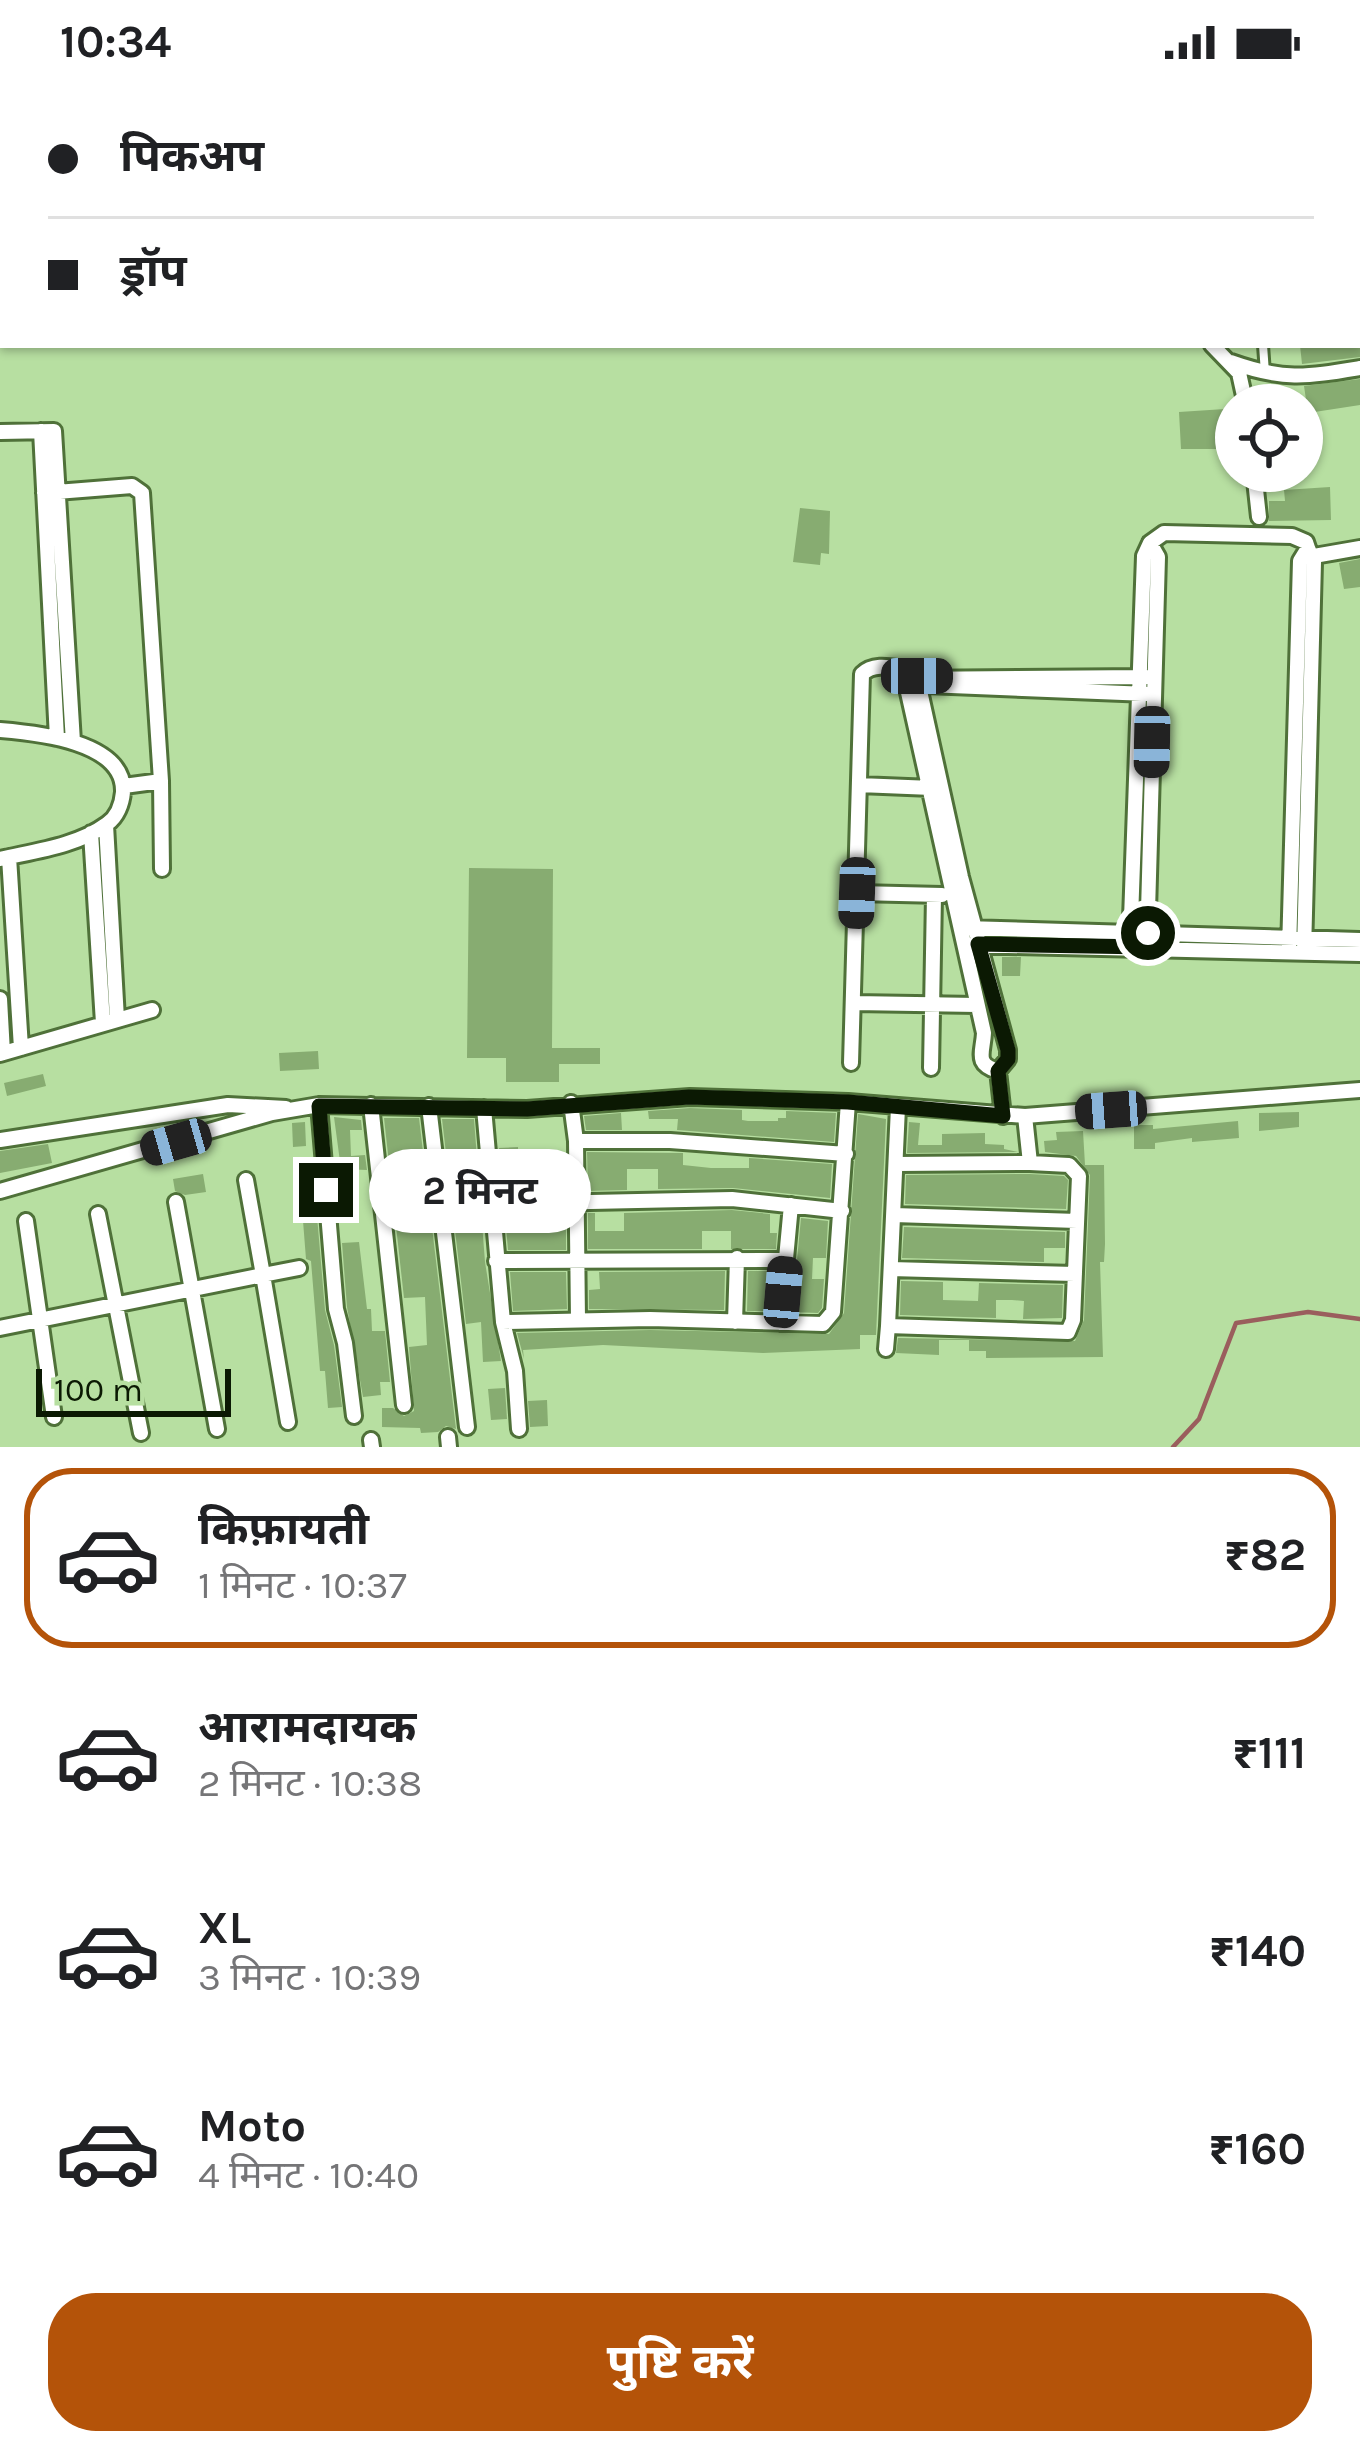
<!DOCTYPE html>
<html lang="hi">
<meta charset="utf-8">
<style>
body{margin:0;font-family:Karla,"Noto Sans Devanagari",sans-serif;background:#f2f2f2;color:#202124;height:100vh;display:flex;flex-direction:column;font-size:45px;white-space:nowrap}
*{box-sizing:border-box;margin:0}
p{font-size:39px;color:#757577}
.icon{flex:none;width:66px;height:66px;fill:none;stroke:currentColor;stroke-width:2;stroke-linecap:round;stroke-linejoin:round}
.map{position:relative;height:1363px;overflow:hidden}
.sheet{display:flex;flex-direction:column;background:#fff;flex:1}
.sheet>*{flex:none}
.guide{position:absolute;left:0px;top:0px;width:1362px;height:264px;box-shadow:0 3px 9px #0004;display:grid;align-content:center;height:264px;padding:0 48px;background:#fff}
.fabs{position:absolute;left:1215px;top:300px;display:grid;gap:24px}
.fabs a{display:grid;place-items:center;width:108px;height:108px;border-radius:50%;background:#fff;box-shadow:0 3px 9px #0004;font-size:60px}
.scale{position:absolute;left:36px;bottom:30px;width:195px;box-sizing:border-box;padding-left:12px;border:6px solid #0b1903;border-top:0;font-size:33px;line-height:42px;white-space:nowrap;color:#0b1903;-webkit-text-stroke:9px #b7dfa1;paint-order:stroke}
.end{position:absolute;width:54px;height:54px;margin:-27px;border:15px solid #0b1903;background:#fff;box-shadow:0 0 0 6px #fff}
.from{border-radius:50%}
.bubble{position:absolute;height:84px;border-radius:42px;background:#fff;box-shadow:0 3px 9px #0004;font-size:39px;font-weight:700;line-height:84px;text-align:center}
.car{position:absolute;width:36px;height:72px;margin:-36px -18px;border-radius:15px;box-shadow:0 0 9px 3px #0007;background:linear-gradient(#222 24%,#8ab4d8 0 40%,#222 0 76%,#8ab4d8 0 86%,#222 0)}
.guide b{display:flex;align-items:center;gap:42px;height:114px;font-size:45px}
.guide b+b{border-top:3px solid #e0e0e0}
.guide i{width:30px;height:30px;background:#202124}
ul{padding:21px 0 0;list-style:none}
li{display:flex;align-items:center;gap:36px;height:180px;margin:0 24px 18px;padding:0 24px;border:6px solid transparent;border-radius:48px}
li div{flex:1}
li b{display:block;font-size:45px}
li em{font-style:normal;font-weight:700}
li.current{border-color:#b45309}
li>.icon{width:108px;height:108px;stroke-width:1.5}
.cta{display:flex;gap:24px;margin-top:auto;padding:24px 48px}
.cta a{flex:1;height:138px;border-radius:48px;background:#b45309;color:#fff;font-size:48px;font-weight:700;line-height:138px;text-align:center}
.status{display:flex;justify-content:space-between;align-items:center;height:84px;padding:0 60px;background:#fff;direction:ltr}
.status svg{height:33px;fill:currentColor}
.map>svg:first-child{display:block}
.lines{fill:none;stroke-linecap:round;stroke-linejoin:round}
.stream{stroke:#9a5e5d;stroke-width:4.5}
.building{fill:#87ac71}
.service-casing{stroke:#4f7139;stroke-width:14}
.minor-casing{stroke:#4f7139;stroke-width:20}
.service{stroke:#fff;stroke-width:8}
.minor{stroke:#fff;stroke-width:14}
.route{stroke:#0b1903;stroke-width:15}
</style>
<div class="status"><b>10:34</b><svg viewBox="0 0 49 12"><path d="M0 12V9h3v3zM5 12V6h3v6zM10 12V3h3v9zM15 12V0h3v12zM26 1h20v11H26zM47 4h2v5h-2z"/></svg></div>
<div class="map">
<svg width="1360" height="1363" viewBox="0 0 1360 1363">
<rect width="100%" height="100%" fill="#b7dfa1"/>
<g class="lines">
<path class="stream" d="M1173 1363 1199 1335 1236 1239 1308 1228 1360 1235"/>
</g>
<path class="building" d="M1300 261H1360V273L1302 280Z
M1360 295V321L1308 329 1304 302Z
M1225 325 1228 365H1181L1179 328Z
M1330 403 1331 436 1269 437V417H1285L1284 406Z
M800 424 830 427 829 470 821 469 820 481 793 478Z
M1360 475V503L1344 505 1339 479Z
M469 784 553 785 552 964H600V980H559V998H506V974H467Z
M1002 873H1021L1020 892H1002Z
M318 967 319 985 280 987 279 969Z
M43 990 46 1002 7 1012 4 999Z
M690 1024 742 1026V1036L748 1037H778V1034H786V1027L836 1029 834 1058 677 1046 678 1035H649L648 1027Z
M1299 1028V1043L1259 1047V1029Z
M621 1029 622 1046H586L584 1032Z
M858 1030 886 1035 876 1251H860V1265L763 1269 603 1261 523 1266 524 1275 517 1249 650 1246 829 1250 844 1229Z
M334 1033 361 1036 362 1046H350L351 1072 365 1071 367 1086 341 1085Z
M384 1034H419L456 1345 446 1342 438 1348 421 1349 420 1344 382 1343V1324H393L404 1332 414 1327 409 1263 427 1261 425 1213 404 1214Z
M442 1035H474L485 1178 501 1277 483 1278 481 1238 466 1240Z
M1238 1037 1239 1054 1192 1058V1054L1155 1059V1065H1134V1041H1153V1045Z
M305 1038 306 1062 293 1063 292 1039Z
M909 1038 920 1039 918 1061H942V1050L985 1049V1060L1004 1061V1065L1018 1068 907 1069Z
M1083 1047 1085 1081H1104L1105 1160 1104 1178H1100L1103 1273 986 1274V1267H969V1256H939V1271L896 1269 898 1254 1075 1257 1084 1236 1090 1091 1076 1072 1045 1068 1044 1057 1057 1056 1056 1048Z
M48 1060 52 1079 0 1089V1067Z
M518 1063V1070L546 1073 545 1078H565V1107L503 1109 499 1064Z
M587 1068 683 1069V1081L711 1084H749V1074L832 1080 830 1114 733 1104 658 1105V1085H627V1106L588 1107Z
M298 1073H312L325 1226 334 1261 342 1323 328 1324 325 1287H320L311 1177 306 1175Z
M203 1090 206 1108 185 1111 175 1107 173 1095Z
M1030 1090 1064 1092 1068 1096 1066 1125 905 1120 906 1091Z
M732 1126 770 1130V1149H777L776 1165H731V1147H702V1165H588V1129H595V1147H624V1129Z
M566 1130V1166H508L505 1131Z
M801 1134 828 1137 826 1174H813L812 1195H824L822 1224 818 1229 792 1228Z
M904 1143 1065 1148V1164H1044V1178L902 1174Z
M359 1158 367 1225H371L372 1247H385L390 1298H380L381 1311 363 1313 347 1223 342 1159Z
M725 1187 724 1226 589 1225V1206L600 1205 599 1188Z
M748 1187H774L770 1227H747Z
M510 1188H566L567 1225 513 1227Z
M901 1197 943 1198V1216L978 1217 979 1199 1063 1201 1062 1234 1023 1235 1024 1217 1012 1216H996V1234L900 1231Z
M505 1304 507 1335 491 1336 488 1305Z
M547 1316 548 1342 530 1343 528 1317Z"/>
<g class="lines">
<g class="service-casing">
<path id="service" d="M1352 3 1355 0
M0 6 3 12
M1359 92 1360 94
M1359 181H1360
M1263 261 1265 289"/>
</g>
<g class="minor-casing">
<path id="minor" d="M1245 0V3
M1180 3V0
M1212 261 1239 289 1246 321
M1231 278C1284 297 1306 293 1360 284
M41 347 57 654
M0 348 54 347 73 658
M1254 387 1259 433
M44 409 132 402 142 409 161 697 124 702
M1150 459 1164 449 1292 452 1306 458 1308 464
M1314 472 1360 464
M0 646C36 649 125 657 123 708 122 720 117 733 107 740 77 762 35 767 0 775
M161 697 162 785
M859 701 932 704
M106 741 117 935
M91 749 103 939
M9 773 21 964
M857 809 942 811
M965 844 1360 856
M969 861 1360 870
M1130 863 1144 472 1150 459 1158 473 1147 863
M1289 867 1300 477 1308 464 1314 478 1304 868
M0 915 3 969
M854 919 977 921
M0 970 152 926
M851 979 862 590C873 579 890 583 904 585L910 592
M931 984 934 811
M998 987C974 980 983 969 984 949L905 595 1146 593
M571 1019 576 1057 578 1236
M319 1021 336 1225 345 1259 354 1332
M371 1021 404 1321
M429 1022 467 1343
M898 1023 888 1242 1068 1248 1073 1236 1079 1092 1069 1081 1030 1079 1025 1032
M484 1024 503 1238 650 1235 823 1240 833 1228 848 1018
M1003 1032 998 987 1008 975V966L961 793 920 607 927 601 1148 610
M0 1056 228 1021 286 1024
M576 1057H670L846 1070
M897 1080 1030 1079
M0 1107 272 1029 319 1021 527 1025 690 1013 848 1018 1025 1032 1360 1006
M176 1118 217 1345
M492 1120 732 1115 842 1127
M98 1130 141 1349
M894 1131 1077 1137
M26 1137 54 1333
M496 1177 786 1176
M891 1185 1075 1190
M503 1238 515 1287 519 1345
M735 1238 737 1174
M780 1239 791 1121
M0 1244 263 1191 246 1096
M886 1265 888 1242
M288 1338 263 1191 299 1184
M448 1353 449 1363
M371 1356 372 1363"/>
</g>
<use href="#service" class="service"/>
<use href="#minor" class="minor"/>
</g>
<g class="lines">
<path class="route" d="M326 1106 319 1022 527 1025 689 1013 848 1018 1003 1032 998 987 1008 975V966L978 860 1147 863 1148 849"/>
</g>
</svg>
<div class="fabs">
<a><svg class="icon" aria-label="locate" viewBox="0 0 24 24"><circle cx="12" cy="12" r="6"/><path d="M12 2v4M12 18v4M2 12h4M18 12h4"/></svg></a>
</div>
<div class="scale">100 m</div>
<i class="end from" style="left:1148px;top:849px"></i>
<i class="end" style="left:326px;top:1106px"></i>
<div class="bubble" style="left:369px;top:1065px;width:222px">2 मिनट</div>
<i class="car" style="left:917px;top:592px;rotate:90deg"></i>
<i class="car" style="left:1152px;top:658px;rotate:181deg"></i>
<i class="car" style="left:857px;top:809px;rotate:182deg"></i>
<i class="car" style="left:1111px;top:1026px;rotate:266deg"></i>
<i class="car" style="left:176px;top:1058px;rotate:254deg"></i>
<i class="car" style="left:783px;top:1208px;rotate:5deg"></i>
<div class="guide">
<b><i class="from"></i>पिकअप</b>
<b><i></i>ड्रॉप</b>
</div>
</div>
<section class="sheet">
<ul>
<li class="current"><svg class="icon" aria-label="car" viewBox="0 0 24 24"><path d="M5 17H2v-5l4-1 3-4h7l3 4 3 1v5h-3M9 17h6M6 11h13"/><circle cx="7" cy="17" r="2"/><circle cx="17" cy="17" r="2"/></svg><div><b>किफ़ायती</b><p>1 मिनट · 10:37</p></div><em>₹82</em></li>
<li><svg class="icon" aria-label="car" viewBox="0 0 24 24"><path d="M5 17H2v-5l4-1 3-4h7l3 4 3 1v5h-3M9 17h6M6 11h13"/><circle cx="7" cy="17" r="2"/><circle cx="17" cy="17" r="2"/></svg><div><b>आरामदायक</b><p>2 मिनट · 10:38</p></div><em>₹111</em></li>
<li><svg class="icon" aria-label="car" viewBox="0 0 24 24"><path d="M5 17H2v-5l4-1 3-4h7l3 4 3 1v5h-3M9 17h6M6 11h13"/><circle cx="7" cy="17" r="2"/><circle cx="17" cy="17" r="2"/></svg><div><b>XL</b><p>3 मिनट · 10:39</p></div><em>₹140</em></li>
<li><svg class="icon" aria-label="car" viewBox="0 0 24 24"><path d="M5 17H2v-5l4-1 3-4h7l3 4 3 1v5h-3M9 17h6M6 11h13"/><circle cx="7" cy="17" r="2"/><circle cx="17" cy="17" r="2"/></svg><div><b>Moto</b><p>4 मिनट · 10:40</p></div><em>₹160</em></li>
</ul>
<div class="cta"><a>पुष्टि करें</a></div>
</section>
